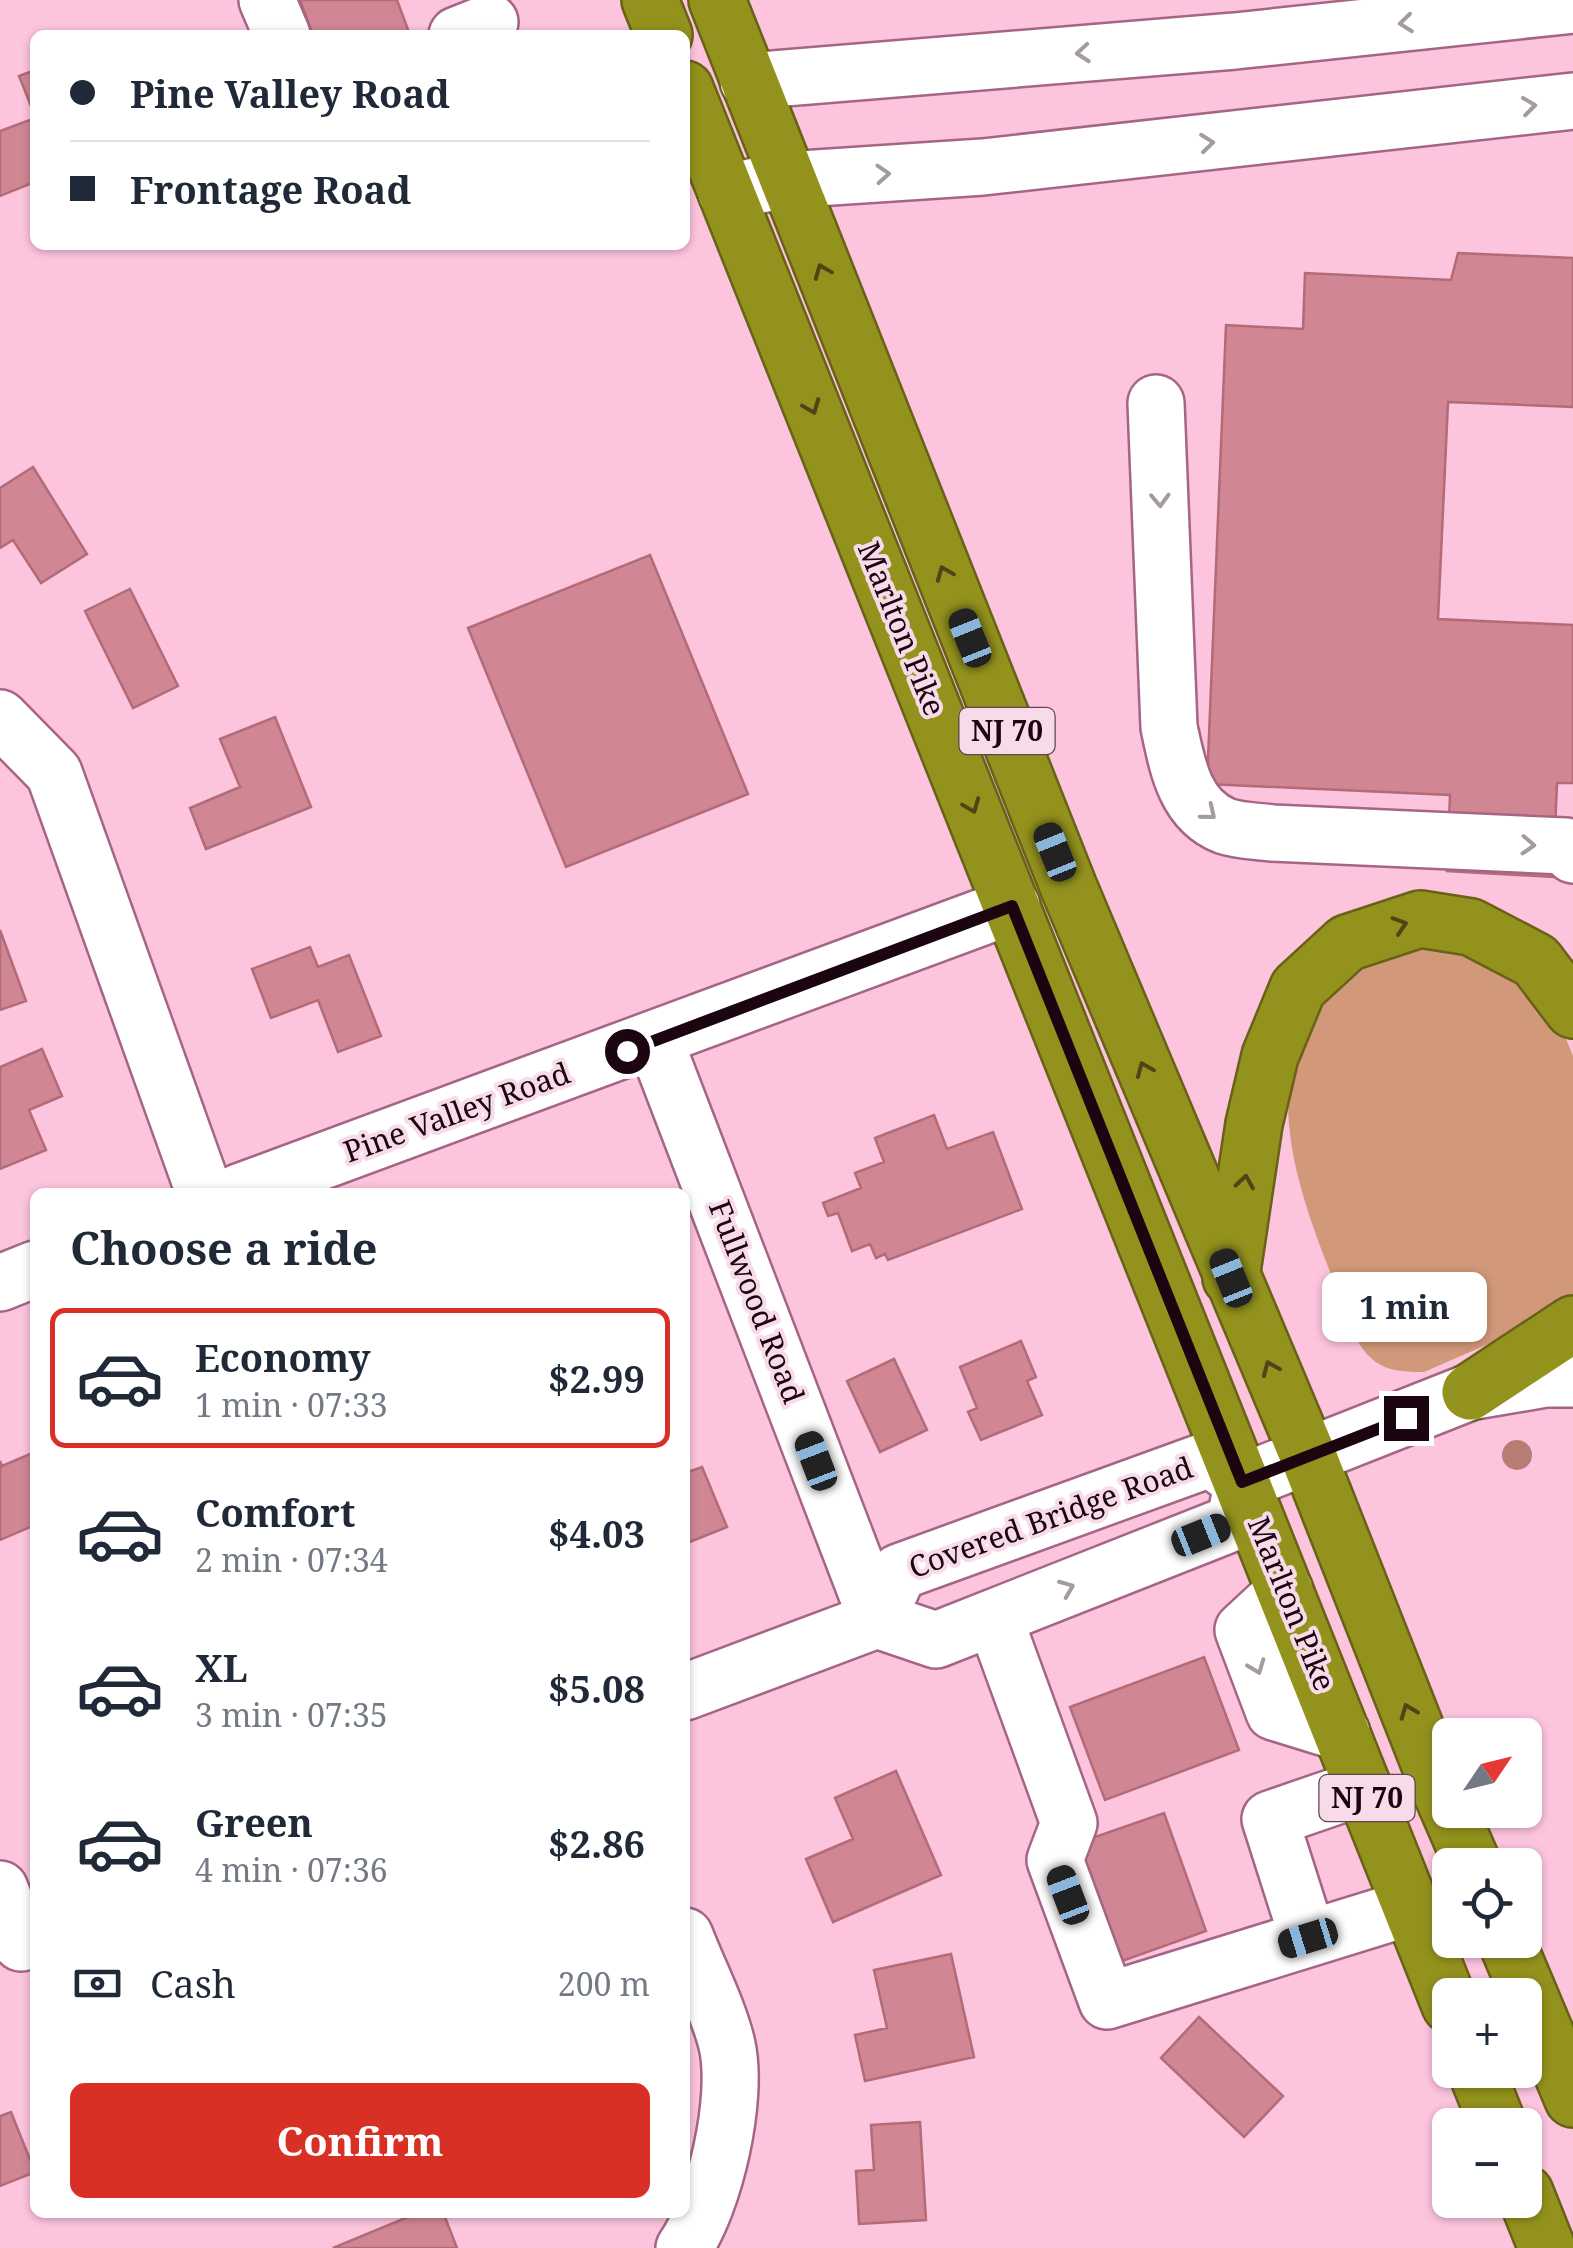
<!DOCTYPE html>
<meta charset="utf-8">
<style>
body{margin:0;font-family:"Noto Serif",serif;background:#f6f6f7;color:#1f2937;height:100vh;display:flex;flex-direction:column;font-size:38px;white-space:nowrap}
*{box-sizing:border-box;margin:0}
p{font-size:32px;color:#747a83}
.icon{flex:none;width:55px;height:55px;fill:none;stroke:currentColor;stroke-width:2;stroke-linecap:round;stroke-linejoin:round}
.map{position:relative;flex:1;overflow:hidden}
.drawer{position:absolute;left:30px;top:1188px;width:660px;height:1030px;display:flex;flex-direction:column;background:#fff;border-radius:15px;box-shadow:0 2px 8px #0004}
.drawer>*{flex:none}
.guide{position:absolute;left:30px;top:30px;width:660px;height:220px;border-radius:15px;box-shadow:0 2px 8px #0004;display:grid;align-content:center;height:220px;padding:0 40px;background:#fff}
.needle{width:65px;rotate:55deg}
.buttons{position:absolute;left:1432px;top:1718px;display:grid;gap:20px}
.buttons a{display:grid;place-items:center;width:110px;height:110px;border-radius:15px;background:#fff;box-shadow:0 2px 8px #0004;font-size:50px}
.end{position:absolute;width:45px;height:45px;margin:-22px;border:12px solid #1b0510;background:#fff;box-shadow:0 0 0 5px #fff}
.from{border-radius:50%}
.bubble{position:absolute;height:70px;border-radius:15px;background:#fff;box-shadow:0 2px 8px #0004;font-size:32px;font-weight:700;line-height:70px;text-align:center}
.car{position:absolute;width:30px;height:60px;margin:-30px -15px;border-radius:12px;box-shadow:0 0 8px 2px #0007;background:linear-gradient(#222 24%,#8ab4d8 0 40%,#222 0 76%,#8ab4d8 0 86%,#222 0)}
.guide b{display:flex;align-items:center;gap:35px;height:95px;font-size:38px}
.guide b+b{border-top:2px solid #e0e1e3}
.guide i{width:25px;height:25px;background:#1f2937}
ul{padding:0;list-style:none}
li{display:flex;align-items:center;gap:30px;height:140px;margin:0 20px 15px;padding:0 20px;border:5px solid transparent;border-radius:15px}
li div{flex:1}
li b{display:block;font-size:38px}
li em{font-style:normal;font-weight:700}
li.active{border-color:#d93025}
li>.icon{width:90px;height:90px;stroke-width:1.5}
h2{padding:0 40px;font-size:45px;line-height:120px}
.pay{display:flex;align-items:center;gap:25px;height:110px;padding:0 40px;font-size:38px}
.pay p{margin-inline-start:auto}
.primary-button{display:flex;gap:20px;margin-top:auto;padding:20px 40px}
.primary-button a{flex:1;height:115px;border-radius:15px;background:#d93025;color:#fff;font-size:40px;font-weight:700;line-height:115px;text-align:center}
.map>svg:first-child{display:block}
.green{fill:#d19879}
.building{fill:#d08793;stroke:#b26b77;stroke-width:2.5}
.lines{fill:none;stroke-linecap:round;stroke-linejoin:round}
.minor-casing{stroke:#a56585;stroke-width:60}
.highway-casing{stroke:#696118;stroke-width:60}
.minor{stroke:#fff;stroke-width:55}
.highway{stroke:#93921d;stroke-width:55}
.tree{fill:#b77c74}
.oneway{stroke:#a49b9f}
.oneway2{stroke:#514416}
.route{stroke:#1b0510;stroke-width:12}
.labels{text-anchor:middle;stroke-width:8;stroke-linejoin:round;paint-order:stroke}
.shield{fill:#f8dbe8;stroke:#5d4551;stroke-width:2.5}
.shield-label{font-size:28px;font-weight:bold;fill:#1b0510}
.street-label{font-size:30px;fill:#1b0510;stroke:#f8dbe8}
</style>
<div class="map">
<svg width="1573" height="2248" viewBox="0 0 1573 2248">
<rect width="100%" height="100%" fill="#fdc4de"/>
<path class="green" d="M1412 944 1493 957 1559 1021 1573 1056V1300L1551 1317 1424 1372C1410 1372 1392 1372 1379 1364 1355 1350 1347 1315 1338 1292 1303 1203 1258 1094 1316 1004 1339 970 1376 959 1412 944Z"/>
<path class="building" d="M300 0H397L410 35H313Z
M35 70V116L19 76Z
M35 118V182L0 196V131Z
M1458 253 1573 258V407L1448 402 1438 619 1573 625V783H1557L1553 877 1447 871 1450 795 1207 784 1226 325 1303 329 1305 273 1451 280Z
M33 467 87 554 41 583 13 540 0 548V488Z
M650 555 748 794 566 867 468 628Z
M130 589 178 686 133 708 85 611Z
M275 717 311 807 206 849 190 808 240 787 220 739Z
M0 930 26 1001 0 1010Z
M310 947 318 967 349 955 381 1036 338 1052 318 1000 271 1018 252 969Z
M42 1049 62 1096 29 1110 46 1150 0 1169V1067Z
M934 1115 947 1149 993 1132 1022 1209 888 1260 885 1254 876 1258 870 1244 852 1251 838 1213 828 1216 823 1203 861 1188 855 1173 884 1162 875 1138Z
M1021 1341 1036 1377 1027 1381 1042 1415 981 1440 968 1412 977 1408 960 1367Z
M894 1359 927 1430 880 1452 847 1381Z
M35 1452V1525L0 1540V1461L2 1466Z
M702 1467 727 1527 685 1544V1473Z
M1204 1657 1239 1750 1105 1800 1070 1707Z
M896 1771 941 1875 833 1922 806 1859 853 1839 835 1798Z
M1164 1813 1206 1931 1114 1964 1072 1845Z
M951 1954 974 2057 865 2081 855 2035 887 2028 874 1970Z
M1199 2017 1283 2096 1244 2137 1161 2058Z
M11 2112 35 2172 0 2186V2116Z
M920 2122 926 2220 859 2224 856 2171 874 2170 871 2125Z
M420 2212H443L457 2248H333Z"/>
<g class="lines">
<g class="minor-casing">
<path id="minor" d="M267 0 282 35
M457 35 490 22
M748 81 1235 41 1573 5
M726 192 786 180 983 167 1573 101
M1156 403 1169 727C1177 764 1184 810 1225 826 1239 831 1258 831 1272 833L1565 846 1573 855
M0 718 54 773 204 1192
M655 1041 877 1620
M239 1192 1012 906
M0 1283 35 1269
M1242 1482 1470 1392 1546 1379H1573
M1285 1591 1243 1630 1274 1712 1342 1733
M994 1617 1069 1823 1055 1860 1107 2001 1411 1907
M877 1620 899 1572 1210 1459 1242 1482
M685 1692 877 1620 936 1640 1235 1522 1242 1482
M0 1889 21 1943
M1308 1938 1270 1819 1363 1787
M684 2248C715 2204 739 2098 727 2045 719 2010 698 1970 685 1936"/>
</g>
<g class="highway-casing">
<path id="highway" d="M650 0 664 35
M717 0 1069 888 1309 1458 1436 1780 1473 1865
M685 89 1450 2005
M1231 1278 1254 1124 1270 1056 1298 988 1347 943 1420 919 1471 927 1536 961 1573 1010
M1470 1392 1573 1324
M1506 1940 1573 2099
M1476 2070 1498 2125
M1525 2193 1547 2248"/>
</g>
<use href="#minor" class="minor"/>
<use href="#highway" class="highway"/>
</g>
<circle class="tree" cx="1517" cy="1455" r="15"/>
<defs><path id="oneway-chevron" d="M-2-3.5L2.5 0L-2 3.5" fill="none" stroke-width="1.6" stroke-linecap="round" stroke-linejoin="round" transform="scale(2.5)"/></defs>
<g class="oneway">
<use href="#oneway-chevron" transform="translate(1406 23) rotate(174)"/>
<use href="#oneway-chevron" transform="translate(1083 53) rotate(175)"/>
<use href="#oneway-chevron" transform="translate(1529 106) rotate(-7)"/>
<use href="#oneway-chevron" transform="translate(1207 143) rotate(-6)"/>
<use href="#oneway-chevron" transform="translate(883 174) rotate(-4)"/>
<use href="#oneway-chevron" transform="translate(1160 500) rotate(88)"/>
<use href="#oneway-chevron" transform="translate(1209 813) rotate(39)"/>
<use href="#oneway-chevron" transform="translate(1528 845) rotate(3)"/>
<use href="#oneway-chevron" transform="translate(1067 1588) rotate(-22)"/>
<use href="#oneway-chevron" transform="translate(1257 1667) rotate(69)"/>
</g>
<g class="oneway2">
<use href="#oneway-chevron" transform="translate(822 271) rotate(-112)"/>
<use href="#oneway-chevron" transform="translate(812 407) rotate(68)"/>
<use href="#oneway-chevron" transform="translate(944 573) rotate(-112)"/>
<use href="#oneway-chevron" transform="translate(972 806) rotate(68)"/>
<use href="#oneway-chevron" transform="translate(1400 925) rotate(-18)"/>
<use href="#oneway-chevron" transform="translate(1144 1069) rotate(-113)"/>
<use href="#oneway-chevron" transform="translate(1245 1182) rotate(-81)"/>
<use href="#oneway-chevron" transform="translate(1270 1368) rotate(-113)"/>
<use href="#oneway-chevron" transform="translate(1408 1711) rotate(-111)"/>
</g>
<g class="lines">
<path class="route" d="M627 1051 1012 906 1242 1482 1406 1418"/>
</g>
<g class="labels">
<g class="shield">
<rect x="959.5" y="708" width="95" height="46" rx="8"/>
<rect x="1319.5" y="1775" width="95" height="46" rx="8"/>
</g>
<g class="shield-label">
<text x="1007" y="741">NJ 70</text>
<text x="1367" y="1808">NJ 70</text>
</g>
<g class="street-label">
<text transform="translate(901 629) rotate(68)" y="10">Marlton Pike</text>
<text transform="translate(457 1113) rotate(-20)" y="10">Pine Valley Road</text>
<text transform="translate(756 1302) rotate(69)" y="10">Fullwood Road</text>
<text transform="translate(1051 1518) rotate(-20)" y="10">Covered Bridge Road</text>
<text transform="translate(1291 1604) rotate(68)" y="10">Marlton Pike</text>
</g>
</g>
</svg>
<div class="buttons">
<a><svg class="needle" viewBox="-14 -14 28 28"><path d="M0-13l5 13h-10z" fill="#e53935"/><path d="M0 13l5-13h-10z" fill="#747a83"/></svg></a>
<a><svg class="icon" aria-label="locate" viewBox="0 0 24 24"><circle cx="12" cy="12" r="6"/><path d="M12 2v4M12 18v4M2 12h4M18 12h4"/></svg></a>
<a>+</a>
<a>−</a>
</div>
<i class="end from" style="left:627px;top:1051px"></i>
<i class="end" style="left:1406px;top:1418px"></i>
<div class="bubble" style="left:1322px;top:1272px;width:165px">1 min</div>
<i class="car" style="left:970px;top:638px;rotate:338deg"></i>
<i class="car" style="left:1055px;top:852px;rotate:338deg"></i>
<i class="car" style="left:1231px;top:1278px;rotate:338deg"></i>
<i class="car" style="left:816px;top:1461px;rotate:339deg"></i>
<i class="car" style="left:1201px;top:1535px;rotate:68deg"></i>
<i class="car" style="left:1068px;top:1895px;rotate:339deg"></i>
<i class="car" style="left:1308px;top:1938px;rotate:253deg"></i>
<div class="guide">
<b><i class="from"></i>Pine Valley Road</b>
<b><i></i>Frontage Road</b>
</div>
<section class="drawer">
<h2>Choose a ride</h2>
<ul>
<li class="active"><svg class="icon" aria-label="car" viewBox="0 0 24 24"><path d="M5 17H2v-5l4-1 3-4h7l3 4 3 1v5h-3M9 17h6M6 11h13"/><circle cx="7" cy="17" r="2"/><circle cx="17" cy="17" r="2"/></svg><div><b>Economy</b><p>1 min · 07:33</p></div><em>$2.99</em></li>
<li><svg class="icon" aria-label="car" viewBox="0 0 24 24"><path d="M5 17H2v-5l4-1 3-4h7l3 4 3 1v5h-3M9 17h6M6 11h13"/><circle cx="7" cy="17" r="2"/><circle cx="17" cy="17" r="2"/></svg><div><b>Comfort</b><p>2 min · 07:34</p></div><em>$4.03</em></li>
<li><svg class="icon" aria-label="car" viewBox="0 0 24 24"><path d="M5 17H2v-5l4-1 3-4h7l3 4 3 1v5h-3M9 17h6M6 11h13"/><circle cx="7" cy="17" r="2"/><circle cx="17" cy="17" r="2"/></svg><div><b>XL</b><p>3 min · 07:35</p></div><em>$5.08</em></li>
<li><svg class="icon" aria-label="car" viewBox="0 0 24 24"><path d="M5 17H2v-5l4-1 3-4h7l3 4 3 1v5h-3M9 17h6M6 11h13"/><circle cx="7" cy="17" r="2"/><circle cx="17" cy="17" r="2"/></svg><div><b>Green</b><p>4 min · 07:36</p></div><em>$2.86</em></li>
</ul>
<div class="pay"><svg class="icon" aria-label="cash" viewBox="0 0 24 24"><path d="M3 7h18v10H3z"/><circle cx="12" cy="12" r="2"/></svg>Cash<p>200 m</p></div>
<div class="primary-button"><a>Confirm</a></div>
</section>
</div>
